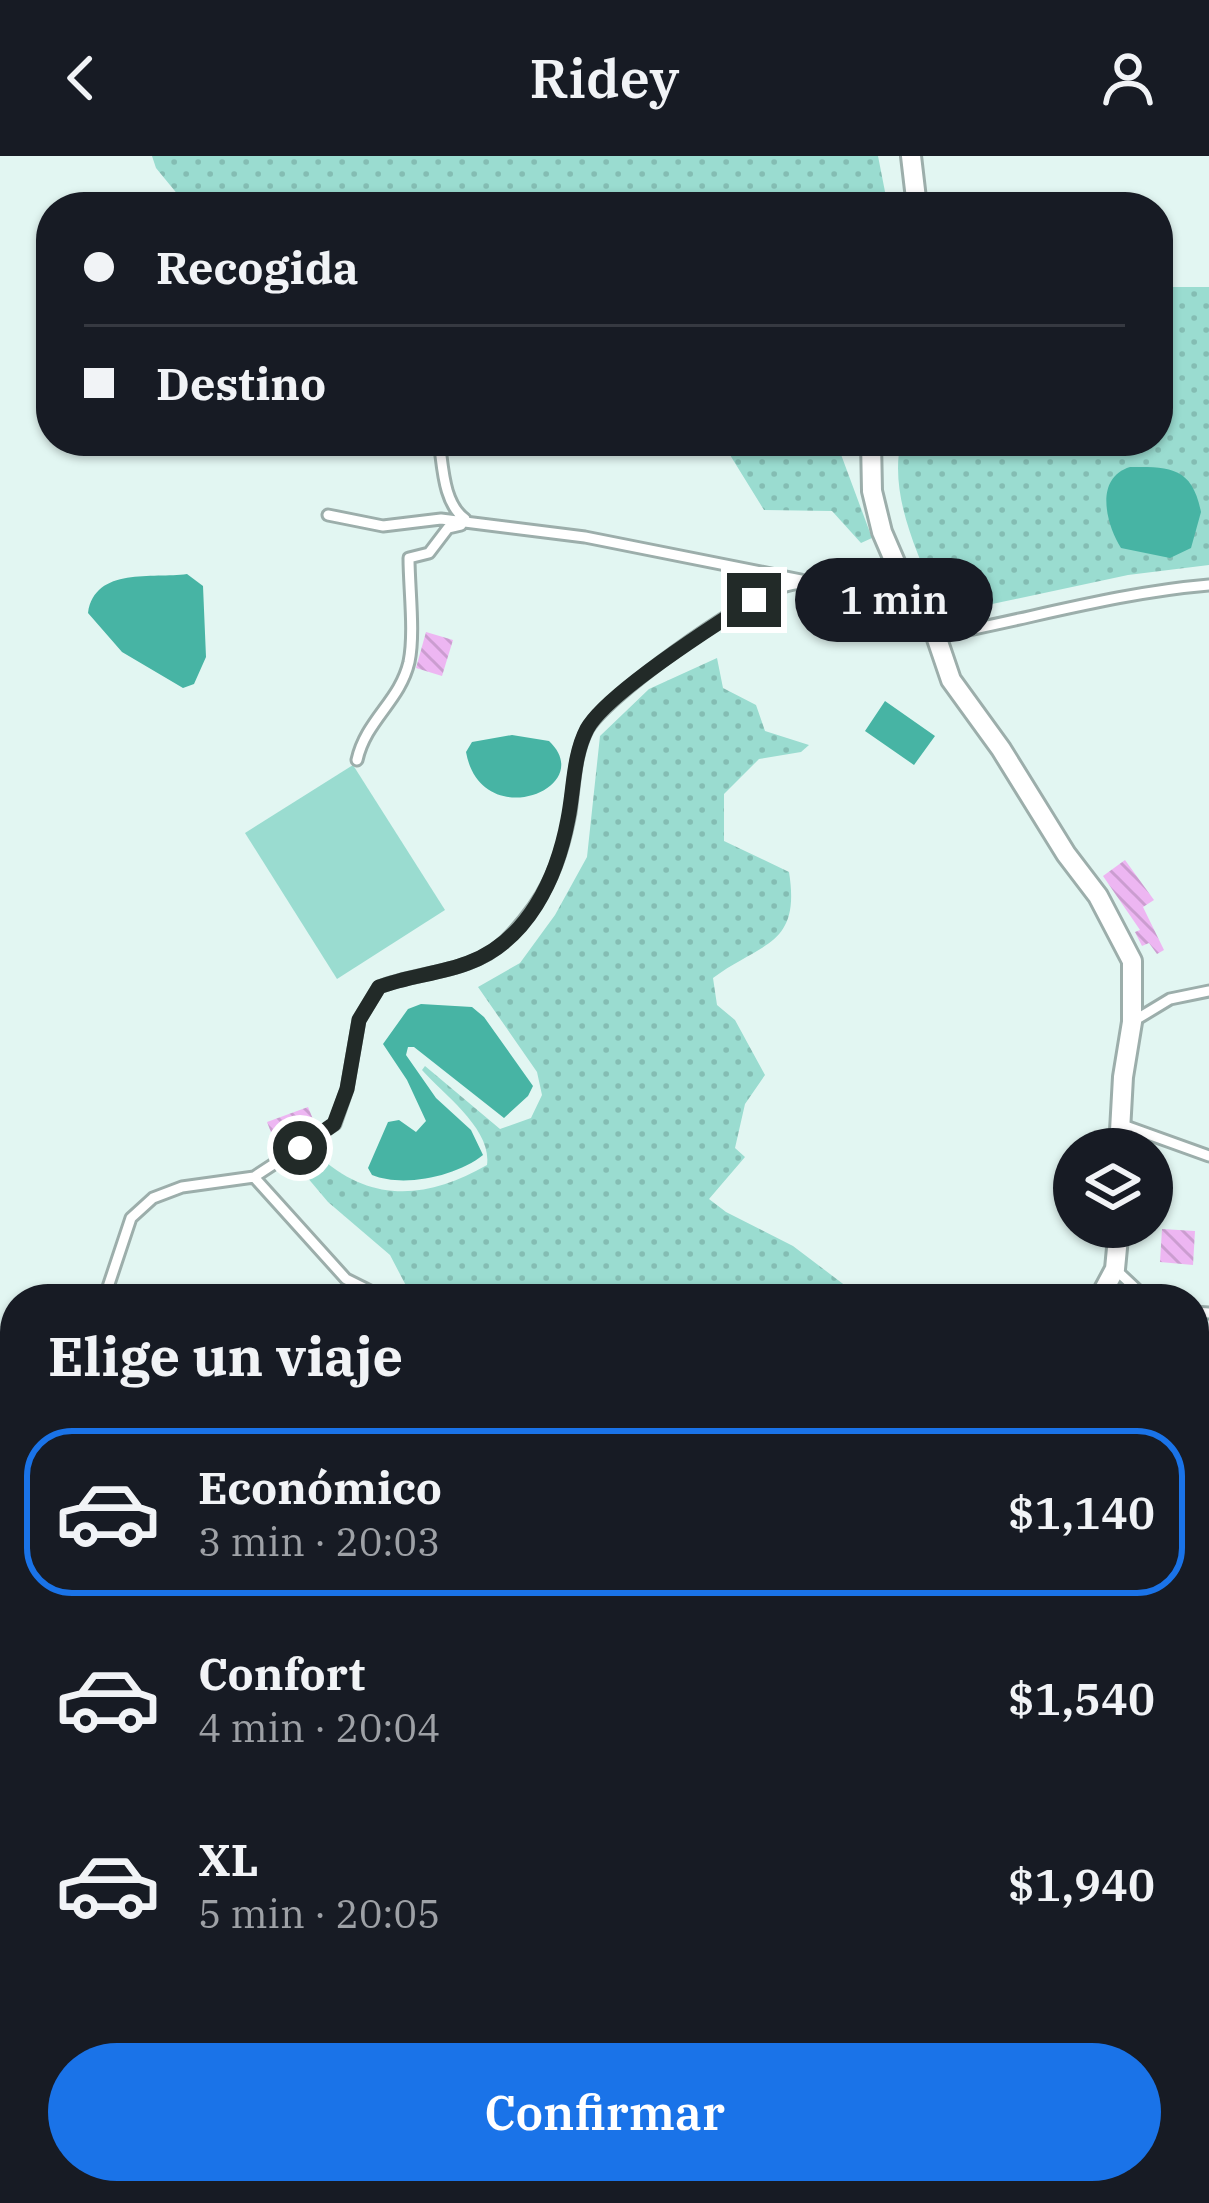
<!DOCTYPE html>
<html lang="es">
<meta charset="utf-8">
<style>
body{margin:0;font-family:"IBM Plex Serif",serif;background:#242831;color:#f1f3f6;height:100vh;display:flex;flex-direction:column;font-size:45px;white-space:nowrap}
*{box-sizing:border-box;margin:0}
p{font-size:39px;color:#9ea1a6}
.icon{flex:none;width:66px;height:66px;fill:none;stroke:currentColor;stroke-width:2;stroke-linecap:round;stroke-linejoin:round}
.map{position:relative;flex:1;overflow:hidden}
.sheet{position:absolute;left:0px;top:1128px;width:1209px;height:921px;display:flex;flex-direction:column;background:#171b24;border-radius:48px 48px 0 0;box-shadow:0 3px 9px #0004}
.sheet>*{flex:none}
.banner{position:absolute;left:36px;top:36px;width:1137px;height:264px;border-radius:48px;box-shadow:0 3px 9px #0004;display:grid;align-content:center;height:264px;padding:0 48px;background:#171b24}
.controls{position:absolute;left:1053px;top:972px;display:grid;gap:24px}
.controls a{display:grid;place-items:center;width:120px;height:120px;border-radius:50%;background:#171b24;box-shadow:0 3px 9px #0004;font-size:60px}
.end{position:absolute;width:54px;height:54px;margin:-27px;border:15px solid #222a28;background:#fff;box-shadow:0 0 0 6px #fff}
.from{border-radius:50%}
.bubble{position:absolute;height:84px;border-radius:42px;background:#171b24;box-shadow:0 3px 9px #0004;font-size:39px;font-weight:600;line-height:84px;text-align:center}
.banner b{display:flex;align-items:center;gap:42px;height:114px;font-size:45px}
.banner b+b{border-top:3px solid #363941}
.banner i{width:30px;height:30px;background:#f1f3f6}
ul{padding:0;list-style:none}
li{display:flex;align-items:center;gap:36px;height:168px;margin:0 24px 18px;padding:0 24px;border:6px solid transparent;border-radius:48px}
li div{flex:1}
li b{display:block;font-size:45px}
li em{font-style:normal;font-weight:600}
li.active{border-color:#1a73e8}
li>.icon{width:108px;height:108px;stroke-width:1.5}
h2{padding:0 48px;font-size:54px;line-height:144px}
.primary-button{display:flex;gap:24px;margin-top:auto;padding:24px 48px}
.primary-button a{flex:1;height:138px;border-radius:72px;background:#1a73e8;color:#fff;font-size:48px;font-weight:600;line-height:138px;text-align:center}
header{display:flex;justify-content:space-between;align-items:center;height:156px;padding:0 48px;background:#171b24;font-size:54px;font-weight:600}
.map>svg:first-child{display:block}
.grass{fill:url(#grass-dots)}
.pitch{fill:#9adcd0}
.water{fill:#47b4a4}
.building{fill:url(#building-back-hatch)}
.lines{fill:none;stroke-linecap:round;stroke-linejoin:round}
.service-casing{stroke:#9caeab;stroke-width:15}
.minor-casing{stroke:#9caeab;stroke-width:24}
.service{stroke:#fff;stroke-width:9}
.minor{stroke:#fff;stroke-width:18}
.route{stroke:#222a28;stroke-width:15}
</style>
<header><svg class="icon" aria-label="back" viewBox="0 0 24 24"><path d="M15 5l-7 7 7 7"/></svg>Ridey<svg class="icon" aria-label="person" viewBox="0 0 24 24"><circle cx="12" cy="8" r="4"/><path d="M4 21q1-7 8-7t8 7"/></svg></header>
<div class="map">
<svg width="1209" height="2047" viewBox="0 0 1209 2047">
<defs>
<pattern id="grass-dots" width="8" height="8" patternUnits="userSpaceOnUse" patternTransform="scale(3)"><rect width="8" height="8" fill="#9adcd0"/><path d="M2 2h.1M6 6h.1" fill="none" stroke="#84bdb3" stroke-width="1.8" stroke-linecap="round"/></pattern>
<pattern id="building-back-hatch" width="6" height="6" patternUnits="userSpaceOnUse" patternTransform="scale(3)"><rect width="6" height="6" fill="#edb6f2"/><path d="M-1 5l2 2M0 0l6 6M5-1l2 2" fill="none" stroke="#cb9dd0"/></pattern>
</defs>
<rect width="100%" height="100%" fill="#e2f6f2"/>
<path class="grass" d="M152 0H878L888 51H188L156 12Z
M1158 131H1209V409L1128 419 964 454 935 440C916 393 889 338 901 285H1158Z
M704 285H836L872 382 861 387 832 355 764 354 730 299Z
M717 502 723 532 756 549 765 575 809 589 801 596 759 603 724 638V685L789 716C801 791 761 786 713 822L717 849 735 864 765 919 745 948 735 992 745 1001 709 1043 726 1056 793 1090 863 1143H413L390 1099 328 1046 301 1014 322 1003C374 1048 430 1042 487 1009 492 973 444 939 422 914L425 910 500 973 531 962 542 939 537 916 478 831 520 807 555 759 587 701 600 580 649 533Z
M1209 1476V1788L1194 1785V1483Z"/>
<path class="pitch" d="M353 609 445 754 337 823 245 677Z"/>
<path class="water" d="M1130 311C1169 311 1192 310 1201 356L1191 392 1170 402 1121 392C1106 368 1094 322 1130 311Z
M187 418 203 430 206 501 194 528 183 532 122 496 88 457C95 410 153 423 187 418Z
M885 545 935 580 914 609 865 575Z
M512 579 549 585C599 632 481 679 466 596L472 586Z
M421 848 472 851 484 861 533 930 528 940 504 962 414 891H408L406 899 436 942 471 974 483 999C457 1020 404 1032 372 1019L368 1012 388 966 399 964 416 976 426 965 407 924 383 888 408 853Z"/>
<path class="building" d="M426 476 453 484 442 520 416 512Z
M1125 704 1154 744 1143 751 1164 794 1157 798 1149 787 1142 790 1135 776 1140 774 1103 720Z
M308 951 315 968 274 984 267 966Z
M1162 1073 1195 1075 1193 1109 1160 1106Z"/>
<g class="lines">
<g class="service-casing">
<path id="service" d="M439 285C443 310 443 347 465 363
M328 359 383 370 441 363 585 381 801 424
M938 480C1030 463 1115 437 1209 429
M357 604C366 564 400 545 409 506 415 477 409 432 409 402L429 397 448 372 461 369
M1132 866 1170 843 1209 835
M1120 968 1209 1000
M254 1021 346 1123 386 1143
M1115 1113 1147 1143
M104 1143 131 1062 153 1042 182 1031 254 1021 335 968 347 933 359 864 379 831C419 815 474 817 506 784 544 745 560 711 570 657 574 630 574 601 586 576 601 543 744 442 782 431 822 419 870 428 908 440
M1194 1156 1209 1157
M0 1218 15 1221
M0 1687 15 1689
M0 1821 15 1826
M764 2034 767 2047"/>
</g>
<g class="minor-casing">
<path id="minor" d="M911 0 917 51
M871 285 872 335 882 376 910 441 936 480 951 524 1001 593 1066 698 1098 740 1132 805V866L1123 921 1119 993
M1099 1143 1115 1113 1119 1071
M1047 2034 1051 2047"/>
</g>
<use href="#service" class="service"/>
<use href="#minor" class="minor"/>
</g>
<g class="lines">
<path class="route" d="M300 992 334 968 347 933 359 864 379 831C408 820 439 818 468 807 528 785 557 722 568 663 574 634 573 600 587 573 606 538 716 468 754 444"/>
</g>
</svg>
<div class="controls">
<a><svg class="icon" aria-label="layers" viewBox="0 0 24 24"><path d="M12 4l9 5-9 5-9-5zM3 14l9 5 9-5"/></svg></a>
</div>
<i class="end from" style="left:300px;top:992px"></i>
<i class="end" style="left:754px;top:444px"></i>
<div class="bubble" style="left:795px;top:402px;width:198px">1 min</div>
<div class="banner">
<b><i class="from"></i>Recogida</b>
<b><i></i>Destino</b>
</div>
<section class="sheet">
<h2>Elige un viaje</h2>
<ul>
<li class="active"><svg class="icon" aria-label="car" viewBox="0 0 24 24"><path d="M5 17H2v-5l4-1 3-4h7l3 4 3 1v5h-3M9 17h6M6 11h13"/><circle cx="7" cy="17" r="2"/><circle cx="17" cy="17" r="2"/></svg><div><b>Económico</b><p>3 min · 20:03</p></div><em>$1,140</em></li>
<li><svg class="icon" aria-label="car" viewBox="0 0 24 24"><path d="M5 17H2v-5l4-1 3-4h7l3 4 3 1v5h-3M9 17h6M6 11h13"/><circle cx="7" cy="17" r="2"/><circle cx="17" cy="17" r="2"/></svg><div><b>Confort</b><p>4 min · 20:04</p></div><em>$1,540</em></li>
<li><svg class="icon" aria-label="car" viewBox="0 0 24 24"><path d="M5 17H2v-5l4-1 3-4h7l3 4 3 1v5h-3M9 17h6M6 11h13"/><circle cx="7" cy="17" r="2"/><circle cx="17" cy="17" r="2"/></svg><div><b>XL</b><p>5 min · 20:05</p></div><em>$1,940</em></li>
</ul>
<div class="primary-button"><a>Confirmar</a></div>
</section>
</div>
